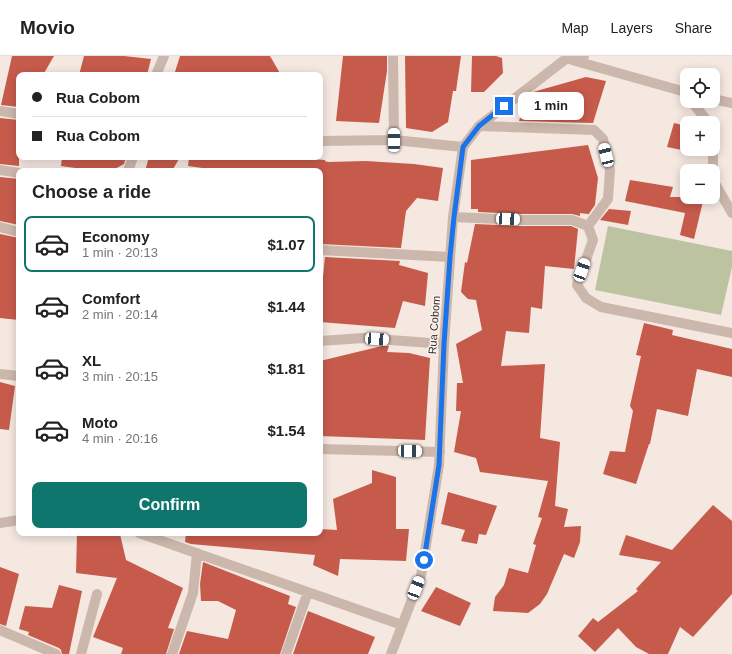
<!DOCTYPE html>
<meta charset="utf-8">
<style>
body{margin:0;font-family:Helvetica,sans-serif;background:#f2f2f2;color:#222;height:100vh;display:flex;flex-direction:column;font-size:15px;white-space:nowrap}
*{box-sizing:border-box;margin:0}
p{font-size:13px;color:#767676}
.icon{flex:none;width:22px;height:22px;fill:none;stroke:currentColor;stroke-width:2;stroke-linecap:round;stroke-linejoin:round}
.map{position:relative;flex:1;overflow:hidden}
.side{position:absolute;left:16px;top:112px;width:307px;height:368px;display:flex;flex-direction:column;background:#fff;border-radius:8px;box-shadow:0 2px 10px #0003}
.side>*{flex:none}
.guide{position:absolute;left:16px;top:16px;width:307px;height:88px;border-radius:8px;box-shadow:0 2px 10px #0003;display:grid;align-content:center;height:88px;padding:0 16px;background:#fff}
.tools{position:absolute;left:680px;top:12px;display:grid;gap:8px}
.tools a{display:grid;place-items:center;width:40px;height:40px;border-radius:8px;background:#fff;box-shadow:0 2px 10px #0003;font-size:20px}
.end{position:absolute;width:18px;height:18px;margin:-9px;border:5px solid #1a73e8;background:#fff;box-shadow:0 0 0 2px #fff}
.from{border-radius:50%}
.bubble{position:absolute;height:28px;border-radius:8px;background:#fff;box-shadow:0 2px 10px #0003;font-size:13px;font-weight:600;line-height:28px;text-align:center}
.car{position:absolute;width:12px;height:24px;margin:-12px -6px;border-radius:5px;box-shadow:0 0 3px 1px #0007;background:linear-gradient(#fff 24%,#345 0 40%,#fff 0 76%,#345 0 86%,#fff 0)}
.guide b{display:flex;align-items:center;gap:14px;height:38px;font-size:15px}
.guide b+b{border-top:1px solid #e0e0e0}
.guide i{width:10px;height:10px;background:#222}
ul{padding:0;list-style:none}
li{display:flex;align-items:center;gap:12px;height:56px;margin:0 8px 6px;padding:0 8px;border:2px solid transparent;border-radius:8px}
li div{flex:1}
li b{display:block;font-size:15px}
li em{font-style:normal;font-weight:600}
li.current{border-color:#0f766e}
li>.icon{width:36px;height:36px;stroke-width:1.5}
h2{padding:0 16px;font-size:18px;line-height:48px}
.button{display:flex;gap:8px;margin-top:auto;padding:8px 16px}
.button a{flex:1;height:46px;border-radius:8px;background:#0f766e;color:#fff;font-size:16px;font-weight:600;line-height:46px;text-align:center}
header{display:flex;align-items:center;gap:24px;box-sizing:border-box;height:56px;padding:0 20px;background:#fff;border-bottom:1px solid #e0e0e0}
header strong{font-size:19px}
nav{display:flex;gap:22px;margin-inline-start:auto;font-size:14px}
.map>svg:first-child{display:block}
.green{fill:#bcc3a0}
.building{fill:#c65b4c}
.lines{fill:none;stroke-linecap:round;stroke-linejoin:round}
.minor{stroke:#ccb7ac;stroke-width:10}
.route{stroke:#1a73e8;stroke-width:5}
.labels{text-anchor:middle;stroke-width:3;stroke-linejoin:round;paint-order:stroke}
.street-label{font-size:11px;fill:#3b2e2b;stroke:#fbf3ee}
</style>
<header>
<strong>Movio</strong>
<nav><a>Map</a><a>Layers</a><a>Share</a></nav>
</header>
<div class="map">
<svg width="732" height="598" viewBox="0 0 732 598">
<rect width="100%" height="100%" fill="#f4e8e1"/>
<path class="green" d="M608 170 732 195V211L721 259 595 234Z"/>
<path class="building" d="M12 0H54L43 19H19V51L1 49Z
M84 0H124L151 3 147 19H79Z
M180 0H270L281 19H174Z
M343 0H387V15L379 67 336 65Z
M405 0H461L456 35H453L448 66 432 76 406 72Z
M472 0H496L502 2 503 17 484 36H471Z
M586 21 606 25 593 67 519 65 527 41 533 36Z
M0 62 19 64V110L0 108Z
M674 67 687 70V95L667 91Z
M588 89 598 122 595 149 588 159V158L580 157V160L572 158H521L478 156V153H471V104Z
M62 101H126L124 108 111 115H97L61 110Z
M149 101H180L172 115H145Z
M189 101H287L325 104V105L328 106 366 105 414 108 443 112 438 145 417 142 406 155 401 192 320 188V115H224L188 110Z
M0 121 19 123V169L0 165Z
M630 124 673 131 670 141H704L694 183 680 179 685 157 625 145Z
M609 153 631 155 628 169 600 164Z
M475 168 521 170H571L578 173 574 213 545 210 542 253 531 251 529 277 506 275 501 310 545 308 540 382 560 386 555 450 568 453 564 471 581 470 580 486 574 502 564 498 547 538 540 548 528 557 493 555 495 541 504 529 509 512 528 517 536 489 533 488 542 462 538 461 548 425 480 416 476 402 454 396 461 355H456L457 327H463L456 288 482 274 476 244 468 243 461 236 465 206 467 207Z
M0 178 19 182V264L0 262Z
M325 201 400 205 399 209 428 217 425 250 403 245 395 272 320 266V251Z
M644 267 673 274 672 279 732 293V321L697 313 688 360 657 353 650 388H649L636 428 603 418 610 395 625 396 633 355 630 350 641 300 636 299Z
M382 290H389L387 296 409 297 430 302 425 384 320 380V305Z
M0 326 15 330 9 374 0 373Z
M372 414 396 421V473H409L406 505 340 503 338 520 313 509 315 499 191 488 185 486 186 477H320V473L337 474 333 443 372 427Z
M448 436 497 450 486 479 479 478 477 488 461 485 465 474 441 468Z
M713 449 732 465V538L693 581 680 571 668 598H649L636 591 618 572 595 596 578 580 593 562 598 566 638 535 636 533 661 506 619 499 626 479 672 494Z
M77 477 120 478 126 504 183 532 168 572 174 573 166 598H121L123 592 93 581 117 522 76 517Z
M203 506 290 540 288 548 296 551 280 598H179L187 575 228 583 236 554 218 545H201L200 528Z
M0 511 19 518 6 570 0 568Z
M59 529 82 535 69 598H62L61 594 59 592 28 579 29 576 19 573 25 550 52 552Z
M436 531 471 547 460 570 421 555Z
M308 555 375 581 368 598H293Z"/>
<g class="lines">
<path class="minor" d="M393 0 394 84
M572 4 682 35 687 40
M156 19 164 0
M713 43 732 47
M691 45 709 67
M0 55 19 58
M479 70 594 74 603 83 610 114 608 143 588 170
M320 85 394 84 463 91
M0 114 19 117
M128 115 133 101
M713 115V71
M713 124 732 157
M453 161 521 164H572L588 170 593 184 577 229 586 242 601 251 732 277
M0 171 19 176
M320 194 450 201
M320 285 363 282 444 288
M0 318 19 320
M320 393 440 396
M0 467 19 464
M139 477 402 569
M0 574 56 598
M81 598 97 538
M172 598 193 537 197 497
M286 598 308 536
M391 598 421 520 439 409 444 288 453 161 463 91 479 70 567 2 584 0"/>
</g>
<g class="lines">
<path class="route" d="M424 504 439 409 444 288 450 201 454 161 463 91 479 70 504 50"/>
</g>
<g class="labels">
<g class="street-label">
<text transform="translate(434 269) rotate(-86)" y="4">Rua Cobom</text>
</g>
</g>
</svg>
<div class="tools">
<a><svg class="icon" aria-label="locate" viewBox="0 0 24 24"><circle cx="12" cy="12" r="6"/><path d="M12 2v4M12 18v4M2 12h4M18 12h4"/></svg></a>
<a>+</a>
<a>−</a>
</div>
<i class="end from" style="left:424px;top:504px"></i>
<i class="end" style="left:504px;top:50px"></i>
<div class="bubble" style="left:518px;top:36px;width:66px">1 min</div>
<i class="car" style="left:394px;top:84px;rotate:0deg"></i>
<i class="car" style="left:606px;top:99px;rotate:346deg"></i>
<i class="car" style="left:508px;top:163px;rotate:93deg"></i>
<i class="car" style="left:582px;top:214px;rotate:20deg"></i>
<i class="car" style="left:377px;top:283px;rotate:94deg"></i>
<i class="car" style="left:410px;top:395px;rotate:91deg"></i>
<i class="car" style="left:416px;top:532px;rotate:21deg"></i>
<div class="guide">
<b><i class="from"></i>Rua Cobom</b>
<b><i></i>Rua Cobom</b>
</div>
<section class="side">
<h2>Choose a ride</h2>
<ul>
<li class="current"><svg class="icon" aria-label="car" viewBox="0 0 24 24"><path d="M5 17H2v-5l4-1 3-4h7l3 4 3 1v5h-3M9 17h6M6 11h13"/><circle cx="7" cy="17" r="2"/><circle cx="17" cy="17" r="2"/></svg><div><b>Economy</b><p>1 min · 20:13</p></div><em>$1.07</em></li>
<li><svg class="icon" aria-label="car" viewBox="0 0 24 24"><path d="M5 17H2v-5l4-1 3-4h7l3 4 3 1v5h-3M9 17h6M6 11h13"/><circle cx="7" cy="17" r="2"/><circle cx="17" cy="17" r="2"/></svg><div><b>Comfort</b><p>2 min · 20:14</p></div><em>$1.44</em></li>
<li><svg class="icon" aria-label="car" viewBox="0 0 24 24"><path d="M5 17H2v-5l4-1 3-4h7l3 4 3 1v5h-3M9 17h6M6 11h13"/><circle cx="7" cy="17" r="2"/><circle cx="17" cy="17" r="2"/></svg><div><b>XL</b><p>3 min · 20:15</p></div><em>$1.81</em></li>
<li><svg class="icon" aria-label="car" viewBox="0 0 24 24"><path d="M5 17H2v-5l4-1 3-4h7l3 4 3 1v5h-3M9 17h6M6 11h13"/><circle cx="7" cy="17" r="2"/><circle cx="17" cy="17" r="2"/></svg><div><b>Moto</b><p>4 min · 20:16</p></div><em>$1.54</em></li>
</ul>
<div class="button"><a>Confirm</a></div>
</section>
</div>
